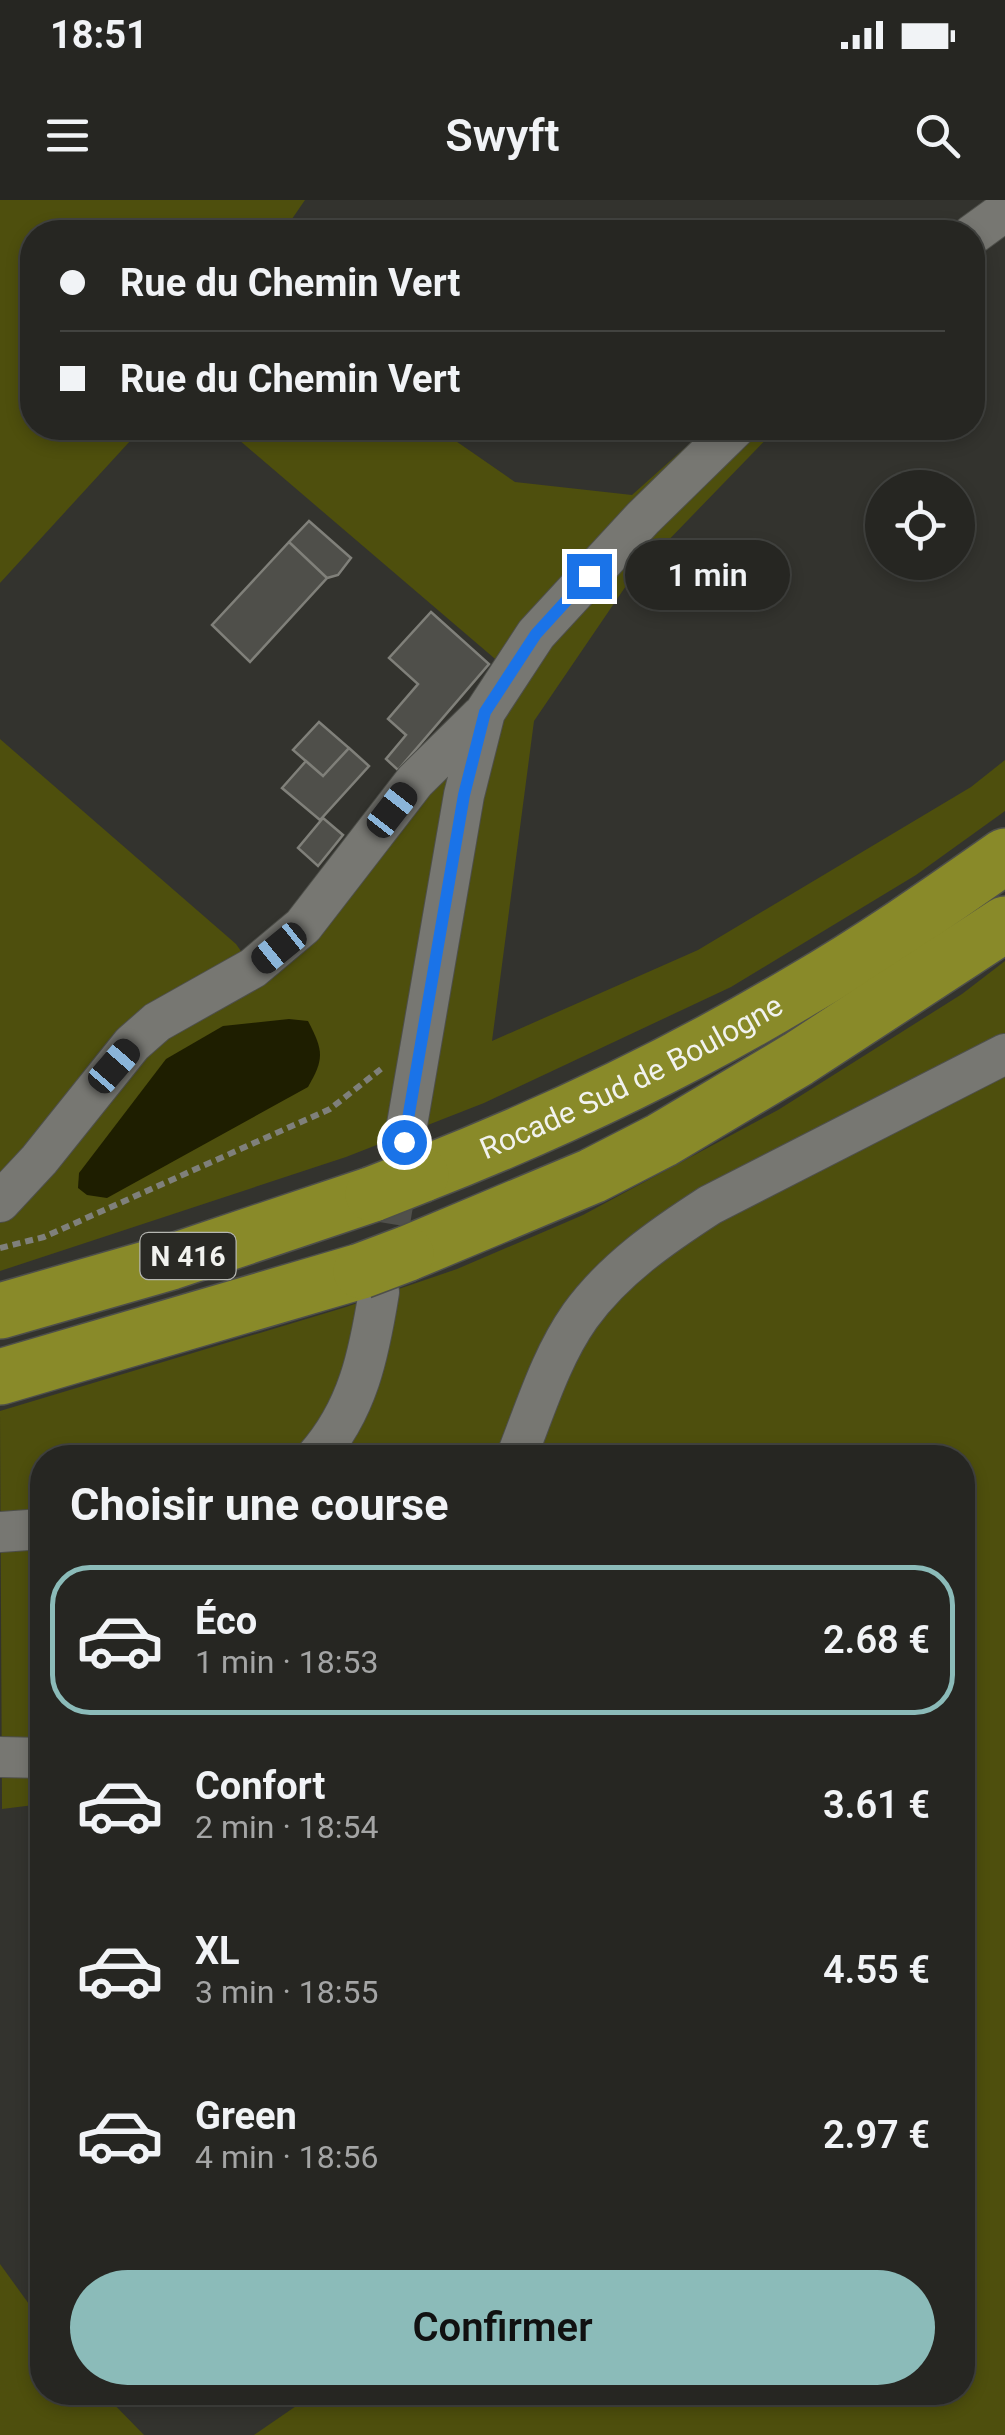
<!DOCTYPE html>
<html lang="fr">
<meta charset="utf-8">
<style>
body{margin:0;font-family:Roboto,sans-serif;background:#2e2e2a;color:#f1f3f6;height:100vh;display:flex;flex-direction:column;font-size:38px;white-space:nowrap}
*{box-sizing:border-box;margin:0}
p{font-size:32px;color:#a4a5a5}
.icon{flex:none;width:55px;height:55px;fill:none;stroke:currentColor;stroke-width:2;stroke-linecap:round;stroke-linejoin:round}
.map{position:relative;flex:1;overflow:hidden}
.drawer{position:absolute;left:30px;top:1245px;width:945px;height:960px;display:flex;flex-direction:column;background:#262622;border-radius:40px;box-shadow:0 5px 15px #0003,0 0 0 2px #424340}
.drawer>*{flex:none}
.top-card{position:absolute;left:20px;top:20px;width:965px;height:220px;border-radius:40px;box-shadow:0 5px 15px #0003,0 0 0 2px #424340;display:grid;align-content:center;height:220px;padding:0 40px;background:#262622}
.buttons{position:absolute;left:865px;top:270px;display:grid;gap:20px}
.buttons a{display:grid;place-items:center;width:110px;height:110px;border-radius:50%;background:#262622;box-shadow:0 5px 15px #0003,0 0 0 2px #424340;font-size:50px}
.end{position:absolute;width:45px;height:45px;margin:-22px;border:12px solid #1a73e8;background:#fff;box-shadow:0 0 0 5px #fff}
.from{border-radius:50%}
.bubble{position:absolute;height:70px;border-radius:35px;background:#262622;box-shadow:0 5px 15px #0003,0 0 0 2px #424340;font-size:32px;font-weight:600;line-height:70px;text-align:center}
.car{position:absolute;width:30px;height:60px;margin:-30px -15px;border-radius:12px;box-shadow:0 0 8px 2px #0007;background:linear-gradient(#222 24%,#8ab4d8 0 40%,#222 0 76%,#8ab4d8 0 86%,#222 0)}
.top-card b{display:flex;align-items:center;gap:35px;height:95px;font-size:38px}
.top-card b+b{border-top:2px solid #424340}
.top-card i{width:25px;height:25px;background:#f1f3f6}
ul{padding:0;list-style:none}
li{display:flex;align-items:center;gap:30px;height:150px;margin:0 20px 15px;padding:0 20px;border:5px solid transparent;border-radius:40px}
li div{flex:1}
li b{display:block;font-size:38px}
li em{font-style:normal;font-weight:600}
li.selected{border-color:#8bbbb9}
li>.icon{width:90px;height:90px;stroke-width:1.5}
h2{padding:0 40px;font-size:45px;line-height:120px}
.cta{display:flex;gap:20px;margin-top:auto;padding:20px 40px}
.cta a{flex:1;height:115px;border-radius:60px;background:#8bbbb9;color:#111;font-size:40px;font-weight:600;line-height:115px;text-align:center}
.status{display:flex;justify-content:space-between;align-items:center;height:70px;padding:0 50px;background:#262622;direction:ltr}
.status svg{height:28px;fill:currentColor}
header{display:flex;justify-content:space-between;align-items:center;height:130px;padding:0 40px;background:#262622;font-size:45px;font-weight:600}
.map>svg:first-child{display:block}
.green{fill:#4e4f0d}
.water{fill:#1e1e00}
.building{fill:#4f4f4a;stroke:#80807a;stroke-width:2.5}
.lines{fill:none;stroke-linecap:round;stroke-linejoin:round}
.minor-tunnel{stroke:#50504b;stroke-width:40;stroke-dasharray:40 20;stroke-linecap:butt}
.minor-casing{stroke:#4e4f4a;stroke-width:42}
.highway-casing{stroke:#4e4f4a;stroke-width:58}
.path{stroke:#7f807b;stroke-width:6;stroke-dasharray:8 5;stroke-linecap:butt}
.minor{stroke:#777772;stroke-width:40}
.highway{stroke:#898a29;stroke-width:55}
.highway-bridge-casing{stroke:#4e4f4a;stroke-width:58;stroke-linecap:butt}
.highway-bridge{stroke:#898a29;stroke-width:55}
.route{stroke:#1a73e8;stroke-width:12}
.labels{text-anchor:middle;stroke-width:10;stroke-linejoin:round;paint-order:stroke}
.shield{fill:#292924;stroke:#b5b6b1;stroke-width:2.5}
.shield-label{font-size:28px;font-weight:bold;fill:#f1f2ee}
.street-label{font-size:30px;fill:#f1f2ee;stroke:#292924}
</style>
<div class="status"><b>18:51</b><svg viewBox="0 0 49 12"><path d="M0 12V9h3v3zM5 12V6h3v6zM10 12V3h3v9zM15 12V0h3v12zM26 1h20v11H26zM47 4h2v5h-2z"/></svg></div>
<header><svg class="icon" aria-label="menu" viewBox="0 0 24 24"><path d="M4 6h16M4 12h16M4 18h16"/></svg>Swyft<svg class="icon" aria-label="search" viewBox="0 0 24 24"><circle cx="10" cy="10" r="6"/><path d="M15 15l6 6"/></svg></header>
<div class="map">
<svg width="1005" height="2235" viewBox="0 0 1005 2235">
<rect width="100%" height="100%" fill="#33332e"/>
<path class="green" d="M0 0H305L283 32H32V228H142L0 383Z
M225 228H437L515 282 632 295 707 228H777L630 380 534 521 492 841 698 750 971 587 1005 560V611L916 675 731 787 484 903 346 957 0 1071V539L236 744 257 774 512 477 494 458Z
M1005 761V2235H254L315 2193 962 2192V1258H42V1604L2 1609 0 1211 346 1107 457 1069 583 1015 778 910 962 794Z
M0 2064 42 2122V2192L103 2193 144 2235H0Z"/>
<path class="water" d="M289 819 308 821C323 850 325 858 308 887L107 998 87 995 78 988 79 973 166 859 223 826Z"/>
<path class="building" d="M309 321 351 358 338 375 327 378 289 342Z
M289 342 327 378 250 462 212 425Z
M431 412 489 464 398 570 386 559 406 535 388 519 418 484 389 458Z
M319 522 349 548 323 576 293 550Z
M349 548 369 566 320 620 282 588 306 561 323 576Z
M323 618 343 635 318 666 298 648Z"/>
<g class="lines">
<path class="minor-tunnel" d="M380 1083 400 963"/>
<g class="minor-casing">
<path id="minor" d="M972 35 1005 11
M404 942 464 595 485 512 536 434 643 318 735 228
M0 1002 39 960 132 844 157 822 253 768 303 726 415 581 481 516
M315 1258C358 1210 369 1154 379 1092
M516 1258C535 1210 551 1157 580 1116 614 1069 662 1036 710 1005L1005 854
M0 1332 42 1329
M0 1557 42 1558"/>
</g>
<g class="highway-casing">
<g id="highway">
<path id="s1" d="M421 975C551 924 680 863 800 791 871 750 938 703 1005 656"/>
<path d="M406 1054 592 976 662 940 798 859 1005 724"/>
<path d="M0 1111 171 1062 373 994"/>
<path d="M0 1177 361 1071"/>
</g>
</g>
<path class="path" d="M0 1048 44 1037 330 909 381 869"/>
<use href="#minor" class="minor"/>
<use href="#highway" class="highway"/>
<g class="highway-bridge-casing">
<path id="highway-bridge" d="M373 994 421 975
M361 1071 406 1054"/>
</g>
<use href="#highway-bridge" class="highway-bridge"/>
</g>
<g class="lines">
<path class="route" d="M404 942 464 595 485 512 536 434 589 376"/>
</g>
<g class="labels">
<rect class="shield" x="140.5" y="1033" width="95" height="46" rx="8"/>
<g class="shield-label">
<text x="188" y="1066">N 416</text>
</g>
<g class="street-label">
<text dy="10" stroke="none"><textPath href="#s1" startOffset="232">Rocade Sud de Boulogne</textPath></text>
</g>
</g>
</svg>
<div class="buttons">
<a><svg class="icon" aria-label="locate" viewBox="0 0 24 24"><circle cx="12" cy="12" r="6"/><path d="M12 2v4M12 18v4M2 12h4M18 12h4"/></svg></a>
</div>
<i class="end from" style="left:404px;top:942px"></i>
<i class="end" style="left:589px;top:376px"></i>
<div class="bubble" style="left:625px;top:340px;width:165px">1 min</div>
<i class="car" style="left:392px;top:610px;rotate:38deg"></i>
<i class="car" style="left:279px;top:748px;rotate:231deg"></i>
<i class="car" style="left:114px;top:866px;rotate:41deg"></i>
<div class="top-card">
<b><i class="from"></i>Rue du Chemin Vert</b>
<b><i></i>Rue du Chemin Vert</b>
</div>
<section class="drawer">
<h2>Choisir une course</h2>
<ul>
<li class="selected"><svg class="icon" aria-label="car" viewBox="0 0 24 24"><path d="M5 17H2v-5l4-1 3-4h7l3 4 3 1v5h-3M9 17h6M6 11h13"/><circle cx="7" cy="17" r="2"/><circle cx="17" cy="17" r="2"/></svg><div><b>Éco</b><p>1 min · 18:53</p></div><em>2.68 €</em></li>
<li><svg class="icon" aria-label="car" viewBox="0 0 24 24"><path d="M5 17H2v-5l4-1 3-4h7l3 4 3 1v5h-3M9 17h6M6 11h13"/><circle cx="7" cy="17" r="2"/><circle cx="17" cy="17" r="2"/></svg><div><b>Confort</b><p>2 min · 18:54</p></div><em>3.61 €</em></li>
<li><svg class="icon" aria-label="car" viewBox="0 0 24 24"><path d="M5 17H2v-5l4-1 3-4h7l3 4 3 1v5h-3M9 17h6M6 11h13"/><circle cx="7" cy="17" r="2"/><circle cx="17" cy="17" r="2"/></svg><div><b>XL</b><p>3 min · 18:55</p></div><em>4.55 €</em></li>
<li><svg class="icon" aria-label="car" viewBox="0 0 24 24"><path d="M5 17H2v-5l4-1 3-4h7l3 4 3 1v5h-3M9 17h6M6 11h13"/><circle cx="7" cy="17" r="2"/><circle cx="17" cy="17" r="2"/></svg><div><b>Green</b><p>4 min · 18:56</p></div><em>2.97 €</em></li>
</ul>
<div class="cta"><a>Confirmer</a></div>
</section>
</div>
